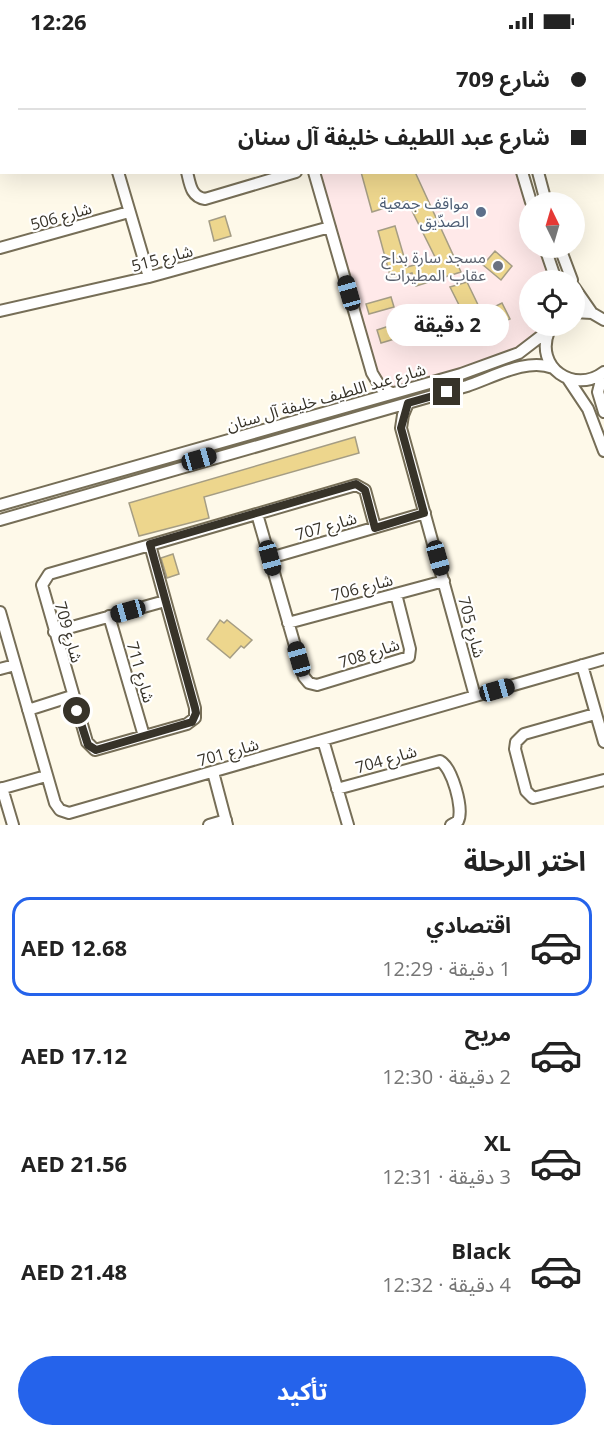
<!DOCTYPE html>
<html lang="ar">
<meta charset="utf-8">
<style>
body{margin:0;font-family:"Open Sans","Noto Sans Arabic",sans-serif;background:#f6f6f6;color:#222;direction:rtl;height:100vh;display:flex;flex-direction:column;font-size:22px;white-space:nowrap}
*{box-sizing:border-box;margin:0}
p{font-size:20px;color:#767676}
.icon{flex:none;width:33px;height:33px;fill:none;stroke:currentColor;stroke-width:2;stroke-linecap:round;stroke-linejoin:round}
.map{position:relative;height:783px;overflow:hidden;direction:ltr}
.side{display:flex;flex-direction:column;background:#fff;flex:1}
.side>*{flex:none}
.guide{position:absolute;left:0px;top:0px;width:604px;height:132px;box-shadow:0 6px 24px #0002;direction:rtl;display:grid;align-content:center;height:132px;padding:0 18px;background:#fff}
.needle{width:39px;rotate:355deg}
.fabs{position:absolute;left:519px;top:150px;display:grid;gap:12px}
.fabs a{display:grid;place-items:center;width:66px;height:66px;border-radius:50%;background:#fff;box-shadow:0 6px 24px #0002;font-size:30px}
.end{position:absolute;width:27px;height:27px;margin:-14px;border:8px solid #373329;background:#fff;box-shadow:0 0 0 3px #fff}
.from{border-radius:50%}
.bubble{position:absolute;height:42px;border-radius:21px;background:#fff;box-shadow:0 6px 24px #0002;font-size:20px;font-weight:700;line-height:42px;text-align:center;direction:rtl}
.car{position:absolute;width:18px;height:36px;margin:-18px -9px;border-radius:8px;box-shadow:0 0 4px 2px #0007;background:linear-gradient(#222 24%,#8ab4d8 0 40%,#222 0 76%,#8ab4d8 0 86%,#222 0)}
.guide b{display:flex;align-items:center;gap:21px;height:57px;font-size:22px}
.guide b+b{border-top:2px solid #e0e0e0}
.guide i{width:15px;height:15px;background:#222}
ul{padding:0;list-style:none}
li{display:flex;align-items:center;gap:18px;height:99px;margin:0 12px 9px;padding:0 6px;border:3px solid transparent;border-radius:18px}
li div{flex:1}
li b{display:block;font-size:22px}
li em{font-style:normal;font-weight:700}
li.current{border-color:#2563eb}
li>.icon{width:54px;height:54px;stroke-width:1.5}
h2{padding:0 18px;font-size:27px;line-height:72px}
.button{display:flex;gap:12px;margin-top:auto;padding:12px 18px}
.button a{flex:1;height:69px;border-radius:36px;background:#2563eb;color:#fff;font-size:24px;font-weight:700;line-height:69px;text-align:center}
.status{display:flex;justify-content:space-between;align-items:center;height:42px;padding:0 30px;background:#fff;direction:ltr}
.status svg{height:16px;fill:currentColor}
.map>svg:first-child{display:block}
.commercial{fill:#ffe9e9}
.building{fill:#edd68d;stroke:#a59d84;stroke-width:1.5}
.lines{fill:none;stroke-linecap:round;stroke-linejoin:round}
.minor-casing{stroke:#766e57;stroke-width:14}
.minor{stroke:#fff;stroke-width:10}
.route{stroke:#373329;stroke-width:8}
.service-dot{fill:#5c6f8a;stroke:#fff;stroke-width:2}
.worship-dot{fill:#6b7280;stroke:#fff;stroke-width:2}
.labels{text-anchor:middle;stroke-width:4.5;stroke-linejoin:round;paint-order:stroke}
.service-label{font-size:16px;fill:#4e5e75;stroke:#fff;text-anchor:end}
.street-label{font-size:16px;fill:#373329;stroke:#fff}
.worship-label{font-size:16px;fill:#5b616d;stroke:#fff;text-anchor:end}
</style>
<div class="status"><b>12:26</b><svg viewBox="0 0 49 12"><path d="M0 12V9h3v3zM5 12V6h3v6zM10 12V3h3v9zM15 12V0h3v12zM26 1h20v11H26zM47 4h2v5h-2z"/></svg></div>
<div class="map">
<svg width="604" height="783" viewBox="0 0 604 783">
<rect width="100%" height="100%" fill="#fef9e9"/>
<path class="commercial" d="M277 0H484V1L277 2Z
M314 131H522L530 160V206H544L553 238H530V284H547L510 324 378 365 381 346Z"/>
<path class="building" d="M361 130H415L461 230 416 244 412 231 391 237 378 189 395 184 407 225 436 217 407 159 372 170Z
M225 174 231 194 214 199 209 179Z
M495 209 512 224 501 238 483 223Z
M467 240 482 271 502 261 510 277 468 296 461 282 467 279 450 245Z
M391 255 394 265 369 272 366 262Z
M404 279 408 293 381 301 377 288Z
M355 395 359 411 204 455 209 476 139 494 129 461Z
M173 512 179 532 167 536 161 516Z
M220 578 224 581 227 578 252 598 244 606 241 604 230 616 207 597Z"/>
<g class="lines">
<g class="minor-casing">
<path id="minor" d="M82 0V2
M150 0V2
M220 0 221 2
M276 0V2
M484 0V2
M500 0V2
M565 0V2
M0 12 2 17
M603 55H604
M603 116 604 119
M0 125H2
M118 130 149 235
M187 130C190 142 191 155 205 157L296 130
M314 130 372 331 381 346 392 351
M522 130 531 160
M538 130 546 160
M0 206 129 170
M545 206 556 238
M560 206 572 238
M574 245 592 271
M0 269 149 235 330 185
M574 270 592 271 604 278
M549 289C534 325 574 353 604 330
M603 331 598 350 604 370
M568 337 588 367 604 409
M408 361 403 373 401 386 475 654
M0 463 461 332 519 311 549 288
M257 472 304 635 309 641 317 643 409 615 410 607 396 552
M0 478 467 344C492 336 527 315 553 326
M150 503 195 666V676L187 682 95 708 87 700 42 543 49 532Z
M150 503 356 443 365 448 375 485
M270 516 425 471
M0 570 55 761 60 768 69 771 604 617
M109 574 144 694
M288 581 444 539
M54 590 165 559
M582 623 604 700
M0 627 15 623
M28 668 72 654
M595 672 524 692 516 700 515 707 526 749 533 756 604 738
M323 698 348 783
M213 730 227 783
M2 746 13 783
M0 747 46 734
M337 747 440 719C452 725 464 767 458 779L451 783
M209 783 226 778"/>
</g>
<use href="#minor" class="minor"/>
</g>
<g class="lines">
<path class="route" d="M77 669 88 703 96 708 192 680 196 671 195 666 150 502 356 442 365 448 375 486 424 471 401 386 408 361 447 350"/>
</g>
<circle class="service-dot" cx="481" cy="170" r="6"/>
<circle class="worship-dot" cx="498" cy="224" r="6"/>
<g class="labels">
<g class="service-label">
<text x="469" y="167">مواقف جمعية<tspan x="469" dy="18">الصدّيق</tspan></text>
</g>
<g class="street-label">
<text transform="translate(61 174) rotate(-16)" y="6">شارع 506</text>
<text transform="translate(162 216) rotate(-15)" y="6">شارع 515</text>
<text transform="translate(326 355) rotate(-16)" y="6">شارع عبد اللطيف خليفة آل سنان</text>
<text transform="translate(326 484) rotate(-16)" y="6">شارع 707</text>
<text transform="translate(362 545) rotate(-15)" y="6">شارع 706</text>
<text transform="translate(472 585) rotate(75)" y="6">شارع 705</text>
<text transform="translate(69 590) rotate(74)" y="6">شارع 709</text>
<text transform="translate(369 611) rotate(-18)" y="6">شارع 708</text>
<text transform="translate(141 630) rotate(74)" y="6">شارع 711</text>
<text transform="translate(228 710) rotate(-16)" y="6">شارع 701</text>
<text transform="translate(386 717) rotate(-16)" y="6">شارع 704</text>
</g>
<g class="worship-label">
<text x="486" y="221">مسجد سارة بداح<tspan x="486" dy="18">عقاب المطيرات</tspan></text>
</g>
</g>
</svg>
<div class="fabs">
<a><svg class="needle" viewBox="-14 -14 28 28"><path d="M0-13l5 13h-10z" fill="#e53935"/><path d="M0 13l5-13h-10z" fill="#767676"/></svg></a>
<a><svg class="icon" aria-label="locate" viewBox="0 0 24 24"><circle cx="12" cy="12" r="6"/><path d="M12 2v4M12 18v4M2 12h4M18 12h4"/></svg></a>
</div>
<i class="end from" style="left:77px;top:669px"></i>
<i class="end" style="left:447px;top:350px"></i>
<div class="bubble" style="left:386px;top:262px;width:123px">2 دقيقة</div>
<i class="car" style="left:349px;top:251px;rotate:344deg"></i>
<i class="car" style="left:199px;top:417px;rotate:74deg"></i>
<i class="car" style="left:270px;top:516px;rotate:165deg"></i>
<i class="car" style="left:438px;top:516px;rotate:164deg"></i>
<i class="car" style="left:128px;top:569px;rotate:254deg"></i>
<i class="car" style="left:299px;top:617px;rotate:344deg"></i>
<i class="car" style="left:497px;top:648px;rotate:74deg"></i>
<div class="guide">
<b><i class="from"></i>شارع 709</b>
<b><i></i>شارع عبد اللطيف خليفة آل سنان</b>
</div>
</div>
<section class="side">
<h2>اختر الرحلة</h2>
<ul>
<li class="current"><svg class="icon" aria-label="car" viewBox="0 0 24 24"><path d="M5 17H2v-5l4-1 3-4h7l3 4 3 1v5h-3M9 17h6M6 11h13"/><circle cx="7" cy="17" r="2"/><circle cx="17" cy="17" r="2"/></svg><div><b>اقتصادي</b><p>1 دقيقة · 12:29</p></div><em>AED 12.68</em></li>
<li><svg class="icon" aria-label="car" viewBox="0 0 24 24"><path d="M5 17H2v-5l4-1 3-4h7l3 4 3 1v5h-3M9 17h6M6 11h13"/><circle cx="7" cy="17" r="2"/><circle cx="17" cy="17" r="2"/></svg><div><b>مريح</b><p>2 دقيقة · 12:30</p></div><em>AED 17.12</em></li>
<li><svg class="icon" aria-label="car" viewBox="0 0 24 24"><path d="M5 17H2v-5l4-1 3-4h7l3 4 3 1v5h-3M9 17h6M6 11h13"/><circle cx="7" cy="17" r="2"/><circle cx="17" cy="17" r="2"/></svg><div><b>XL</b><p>3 دقيقة · 12:31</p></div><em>AED 21.56</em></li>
<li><svg class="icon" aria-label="car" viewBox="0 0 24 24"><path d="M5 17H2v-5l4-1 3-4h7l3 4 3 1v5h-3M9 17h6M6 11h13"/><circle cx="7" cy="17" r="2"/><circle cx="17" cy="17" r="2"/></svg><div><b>Black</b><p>4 دقيقة · 12:32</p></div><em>AED 21.48</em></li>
</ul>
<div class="button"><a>تأكيد</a></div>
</section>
